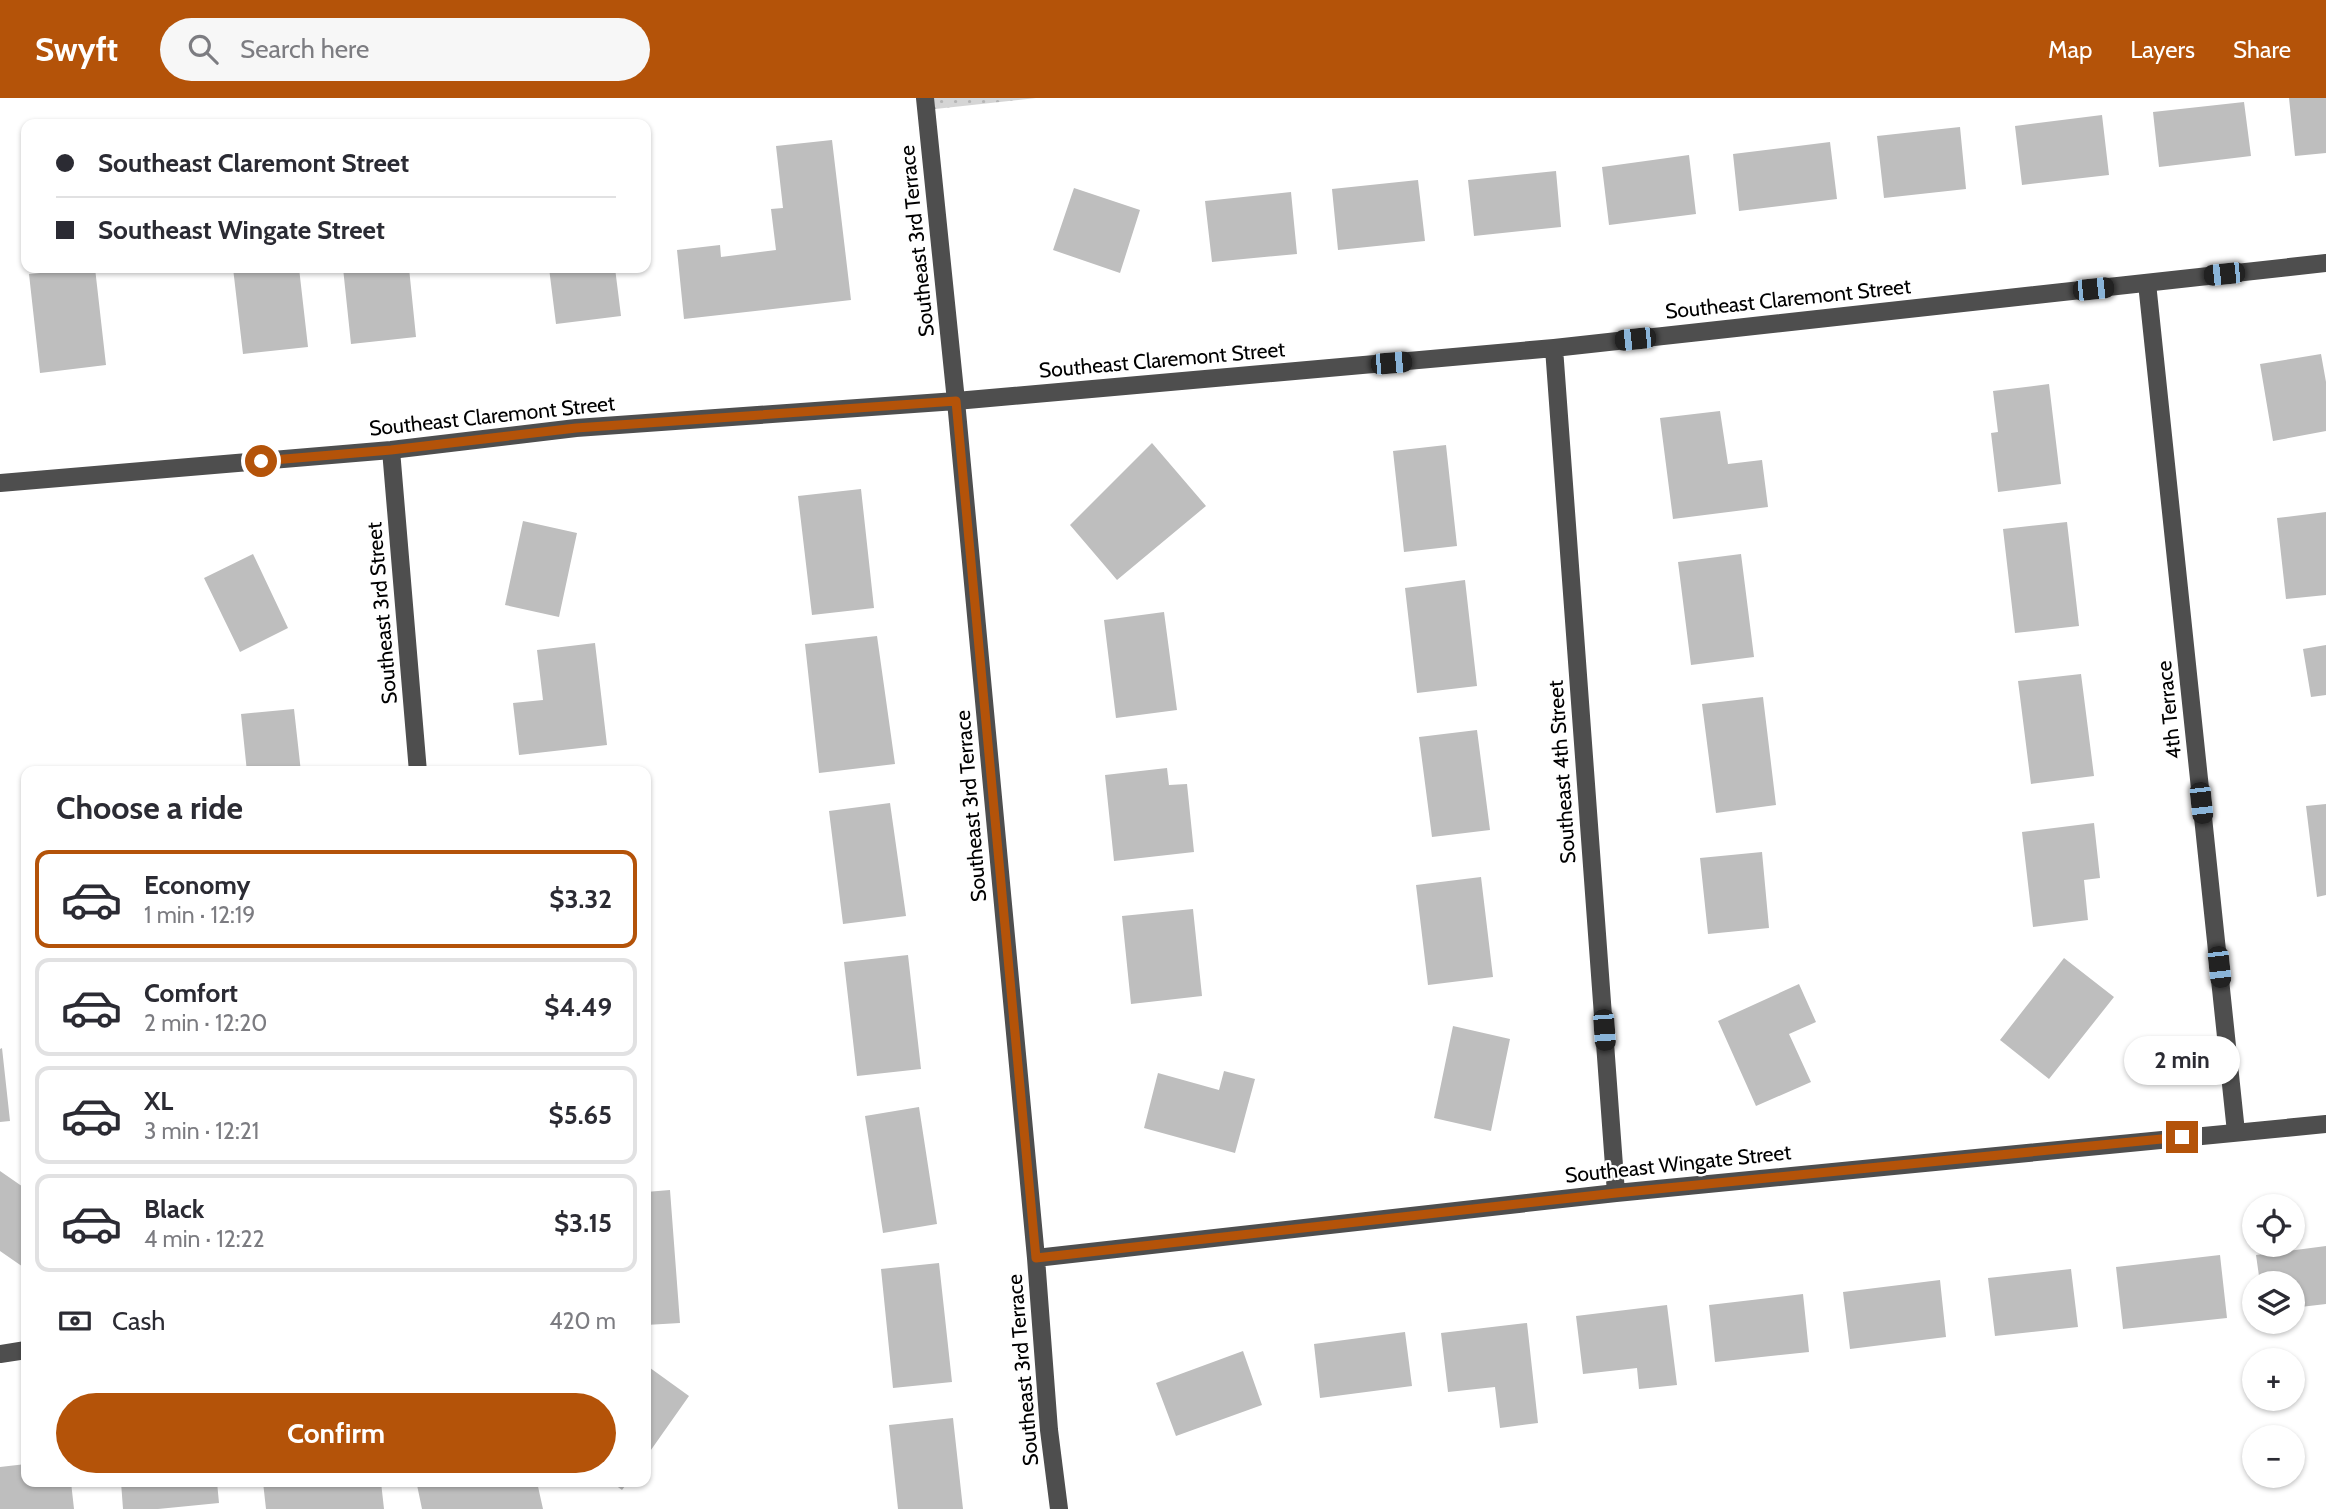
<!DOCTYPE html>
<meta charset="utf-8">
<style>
body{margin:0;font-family:Cabin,sans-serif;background:#f7f7f7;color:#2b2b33;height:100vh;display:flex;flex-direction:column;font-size:26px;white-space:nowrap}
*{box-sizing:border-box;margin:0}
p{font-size:23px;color:#7c7c81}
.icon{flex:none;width:38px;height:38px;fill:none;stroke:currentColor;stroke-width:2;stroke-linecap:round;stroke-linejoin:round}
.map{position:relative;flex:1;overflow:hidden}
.panel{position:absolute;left:21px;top:668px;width:630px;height:721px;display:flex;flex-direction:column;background:#fff;border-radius:14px;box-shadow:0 2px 5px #0004}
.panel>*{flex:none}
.hud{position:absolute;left:21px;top:21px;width:630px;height:154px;border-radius:14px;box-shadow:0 2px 5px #0004;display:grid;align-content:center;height:154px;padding:0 35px;background:#fff}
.fabs{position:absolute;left:2242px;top:1096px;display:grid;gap:14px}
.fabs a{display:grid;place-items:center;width:63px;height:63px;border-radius:50%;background:#fff;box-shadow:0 2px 5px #0004;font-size:35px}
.end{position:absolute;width:32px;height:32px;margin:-16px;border:9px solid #b45309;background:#fff;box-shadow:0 0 0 4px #fff}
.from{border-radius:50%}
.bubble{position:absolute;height:49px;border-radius:24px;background:#fff;box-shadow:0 2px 5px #0004;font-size:23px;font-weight:700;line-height:49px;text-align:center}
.car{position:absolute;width:21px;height:42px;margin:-21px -10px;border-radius:9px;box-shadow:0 0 5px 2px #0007;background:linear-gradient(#222 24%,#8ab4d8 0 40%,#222 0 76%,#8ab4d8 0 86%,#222 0)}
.hud b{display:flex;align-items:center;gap:24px;height:66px;font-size:26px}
.hud b+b{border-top:2px solid #e1e1e2}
.hud i{width:18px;height:18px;background:#2b2b33}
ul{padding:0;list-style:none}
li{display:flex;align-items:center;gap:21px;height:98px;margin:0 14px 10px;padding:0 21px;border:4px solid #e1e1e2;border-radius:14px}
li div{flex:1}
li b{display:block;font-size:26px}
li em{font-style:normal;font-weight:700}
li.current{border-color:#b45309}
li>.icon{width:63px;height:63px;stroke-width:1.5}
h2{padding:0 35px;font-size:32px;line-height:84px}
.pay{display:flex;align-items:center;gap:18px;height:77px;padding:0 35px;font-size:26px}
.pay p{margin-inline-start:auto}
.action{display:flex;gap:14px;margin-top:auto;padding:14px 35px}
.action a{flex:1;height:80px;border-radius:42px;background:#b45309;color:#fff;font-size:28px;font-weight:700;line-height:80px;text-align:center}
header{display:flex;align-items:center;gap:42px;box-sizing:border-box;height:98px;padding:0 35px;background:#b45309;color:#fff}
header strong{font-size:33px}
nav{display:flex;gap:38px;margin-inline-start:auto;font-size:24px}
.search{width:490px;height:63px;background:#f7f7f7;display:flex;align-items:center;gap:18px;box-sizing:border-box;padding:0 24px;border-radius:38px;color:#7c7c81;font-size:26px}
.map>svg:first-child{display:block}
.grass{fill:url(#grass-dots)}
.building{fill:#bebebe}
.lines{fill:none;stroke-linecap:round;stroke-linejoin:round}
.minor{stroke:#4e4e4e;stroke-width:18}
.route{stroke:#b45309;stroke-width:9}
.labels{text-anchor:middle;stroke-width:5;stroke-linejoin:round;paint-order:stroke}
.street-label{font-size:21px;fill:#000;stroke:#fff}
</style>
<header>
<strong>Swyft</strong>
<div class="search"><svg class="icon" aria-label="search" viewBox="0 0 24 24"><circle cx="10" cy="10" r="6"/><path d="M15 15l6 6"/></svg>Search here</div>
<nav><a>Map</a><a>Layers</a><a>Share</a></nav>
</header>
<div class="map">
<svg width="2326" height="1411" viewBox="0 0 2326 1411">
<defs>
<pattern id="grass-dots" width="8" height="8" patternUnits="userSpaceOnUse" patternTransform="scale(1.75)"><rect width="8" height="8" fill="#d5d5d5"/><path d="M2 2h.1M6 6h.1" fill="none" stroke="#b5b5b5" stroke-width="1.8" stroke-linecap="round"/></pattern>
</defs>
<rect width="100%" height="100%" fill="#fff"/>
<path class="grass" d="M925 0H1036L926 12Z"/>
<path class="building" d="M2289 0H2326V55L2295 58Z
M2244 4 2251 58 2159 69 2153 14Z
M2102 17 2109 77 2022 87 2015 28Z
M1960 29 1966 91 1884 100 1877 38Z
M832 42 851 202 684 221 677 152 720 147 721 159 776 152 771 111 783 110 776 48Z
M1830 44 1837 101 1739 113 1733 56Z
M1689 57 1696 116 1609 127 1602 69Z
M1556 73 1561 129 1474 138 1468 82Z
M1418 82 1425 143 1338 152 1332 91Z
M1074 90 1140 112 1120 175 1053 152Z
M1291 94 1297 156 1212 164 1205 103Z
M95 170 106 267 40 275 29 176Z
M233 170H299L308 249 243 256Z
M343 170H409L416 239 351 246Z
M549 170H615L621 218 556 226Z
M2321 256 2326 284V333L2273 343 2260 266Z
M2049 286 2061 386 1998 394 1991 335 1998 334 1993 293Z
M1720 313 1728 366 1762 362 1768 409 1673 421 1660 320Z
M1152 345 1206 408 1117 482 1070 427Z
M1446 347 1457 448 1404 454 1393 353Z
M861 391 874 510 812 517 798 398Z
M2326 414V497L2286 501 2277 420Z
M523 423 577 435 559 519 505 507Z
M2067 424 2079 528 2015 535 2003 431Z
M253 456 288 530 240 554 204 480Z
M1741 456 1754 559 1691 567 1678 464Z
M1465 482 1477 588 1417 595 1405 490Z
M1164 514 1177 612 1116 620 1104 522Z
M877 538 895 666 819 675 805 546Z
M595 545 607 647 519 657 513 605 543 602 537 552Z
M2326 547V597L2311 599 2303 551Z
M2081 576 2094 678 2031 686 2018 583Z
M1763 599 1776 707 1716 715 1702 606Z
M294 611 301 674H247L241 616Z
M1477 632 1490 732 1432 739 1419 639Z
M1167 670 1169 687 1187 686 1194 754 1114 763 1105 677Z
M890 705 906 818 843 826 829 713Z
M2326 706V797L2317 799 2306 708Z
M2094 725 2100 780 2084 782 2088 822 2033 829 2022 734Z
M1762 754 1769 830 1708 836 1700 760Z
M1481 779 1493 879 1428 887 1416 787Z
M1193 811 1202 898 1131 906 1122 818Z
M908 857 921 971 857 978 844 864Z
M2064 860 2114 899 2049 981 2000 942Z
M1799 886 1816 924 1789 936 1811 984 1756 1008 1718 923Z
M1453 928 1510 941 1491 1033 1434 1020Z
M2 950 10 1023 0 1024V951Z
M1224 973 1255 981 1235 1055 1144 1030 1158 975 1219 992Z
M919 1009 937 1126 883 1135 865 1018Z
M0 1073 26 1091V1171L0 1153Z
M670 1092 680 1225 646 1227V1094Z
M2326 1148V1206L2292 1210V1185H2260L2256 1157Z
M2220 1157 2227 1220 2123 1231 2116 1169Z
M939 1165 952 1284 893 1290 881 1171Z
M2071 1171 2078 1229 1995 1238 1988 1180Z
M1940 1182 1946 1239 1850 1251 1843 1194Z
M1803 1196 1809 1254 1715 1264 1709 1207Z
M1667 1207 1677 1287 1639 1291 1637 1270 1583 1276 1576 1218Z
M1527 1225 1538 1325 1500 1330 1495 1289 1448 1294 1441 1235Z
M1405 1234 1412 1288 1320 1300 1314 1246Z
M1243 1253 1262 1307 1176 1338 1156 1285Z
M646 1267 689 1298 646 1359Z
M953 1320 963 1411H898L889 1327Z
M26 1366V1384H71L74 1411H0V1369Z
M121 1384H217L219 1405 158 1411H123Z
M263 1384H381L384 1411H266Z
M430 1384H537L543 1411H422L417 1387Z
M611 1384H628L622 1392Z"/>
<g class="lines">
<path class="minor" d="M925 0 956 303 1036 1160 1049 1332 1059 1411
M2147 185 2236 1034
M1554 250 1616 1095
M391 352 418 674
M0 385 391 352 576 330 956 303 1554 250 2326 165
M1036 1160 1616 1095 2326 1026
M0 1256 26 1252"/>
</g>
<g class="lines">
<path class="route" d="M261 363 391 352 576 330 956 303 1036 1160 1616 1095 2182 1039"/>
</g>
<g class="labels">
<g class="street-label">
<text transform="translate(917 143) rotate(-96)" y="7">Southeast 3rd Terrace</text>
<text transform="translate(1788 201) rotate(-6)" y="7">Southeast Claremont Street</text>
<text transform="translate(1162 262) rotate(-5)" y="7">Southeast Claremont Street</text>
<text transform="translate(492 318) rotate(-6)" y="7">Southeast Claremont Street</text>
<text transform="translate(382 515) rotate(-95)" y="7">Southeast 3rd Street</text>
<text transform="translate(2169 612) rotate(-96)" y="7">4th Terrace</text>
<text transform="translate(1562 674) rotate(-94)" y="7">Southeast 4th Street</text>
<text transform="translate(971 708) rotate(-95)" y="7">Southeast 3rd Terrace</text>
<text transform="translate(1678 1066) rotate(-6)" y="7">Southeast Wingate Street</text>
<text transform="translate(1023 1272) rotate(-95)" y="7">Southeast 3rd Terrace</text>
</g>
</g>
</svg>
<div class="fabs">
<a><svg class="icon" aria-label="locate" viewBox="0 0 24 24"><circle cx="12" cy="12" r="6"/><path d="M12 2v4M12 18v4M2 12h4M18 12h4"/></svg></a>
<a><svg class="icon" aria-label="layers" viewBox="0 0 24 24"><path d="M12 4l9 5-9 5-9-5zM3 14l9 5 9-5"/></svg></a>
<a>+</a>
<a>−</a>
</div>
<i class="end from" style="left:261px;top:363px"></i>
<i class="end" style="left:2182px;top:1039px"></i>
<div class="bubble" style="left:2124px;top:938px;width:116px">2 min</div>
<i class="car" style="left:2224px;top:176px;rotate:264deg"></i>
<i class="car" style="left:2093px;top:191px;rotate:84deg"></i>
<i class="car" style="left:1635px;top:241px;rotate:264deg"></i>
<i class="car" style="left:1391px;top:265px;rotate:85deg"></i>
<i class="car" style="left:2201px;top:705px;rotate:174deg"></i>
<i class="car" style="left:2219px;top:869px;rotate:174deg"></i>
<i class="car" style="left:1604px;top:932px;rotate:176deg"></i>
<div class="hud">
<b><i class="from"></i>Southeast Claremont Street</b>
<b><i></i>Southeast Wingate Street</b>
</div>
<section class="panel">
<h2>Choose a ride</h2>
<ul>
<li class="current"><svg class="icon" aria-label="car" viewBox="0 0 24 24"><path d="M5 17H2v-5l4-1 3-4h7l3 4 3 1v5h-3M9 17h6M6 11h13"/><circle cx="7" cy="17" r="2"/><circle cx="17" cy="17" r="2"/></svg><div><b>Economy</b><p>1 min · 12:19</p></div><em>$3.32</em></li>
<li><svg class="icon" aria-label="car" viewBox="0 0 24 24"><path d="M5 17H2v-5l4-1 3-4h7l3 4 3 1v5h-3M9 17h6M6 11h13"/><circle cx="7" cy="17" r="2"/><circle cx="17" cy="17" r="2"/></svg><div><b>Comfort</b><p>2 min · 12:20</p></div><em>$4.49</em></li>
<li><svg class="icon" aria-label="car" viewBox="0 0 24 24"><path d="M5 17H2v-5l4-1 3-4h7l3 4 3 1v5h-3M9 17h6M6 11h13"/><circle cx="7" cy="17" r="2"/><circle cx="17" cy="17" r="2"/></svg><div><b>XL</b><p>3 min · 12:21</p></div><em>$5.65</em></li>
<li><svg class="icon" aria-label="car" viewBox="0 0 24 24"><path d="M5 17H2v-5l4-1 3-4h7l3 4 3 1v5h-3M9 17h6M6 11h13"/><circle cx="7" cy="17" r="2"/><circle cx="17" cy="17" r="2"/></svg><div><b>Black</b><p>4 min · 12:22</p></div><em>$3.15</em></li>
</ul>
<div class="pay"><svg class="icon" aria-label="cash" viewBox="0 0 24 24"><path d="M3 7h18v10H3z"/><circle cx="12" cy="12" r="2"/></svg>Cash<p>420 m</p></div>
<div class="action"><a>Confirm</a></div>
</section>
</div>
